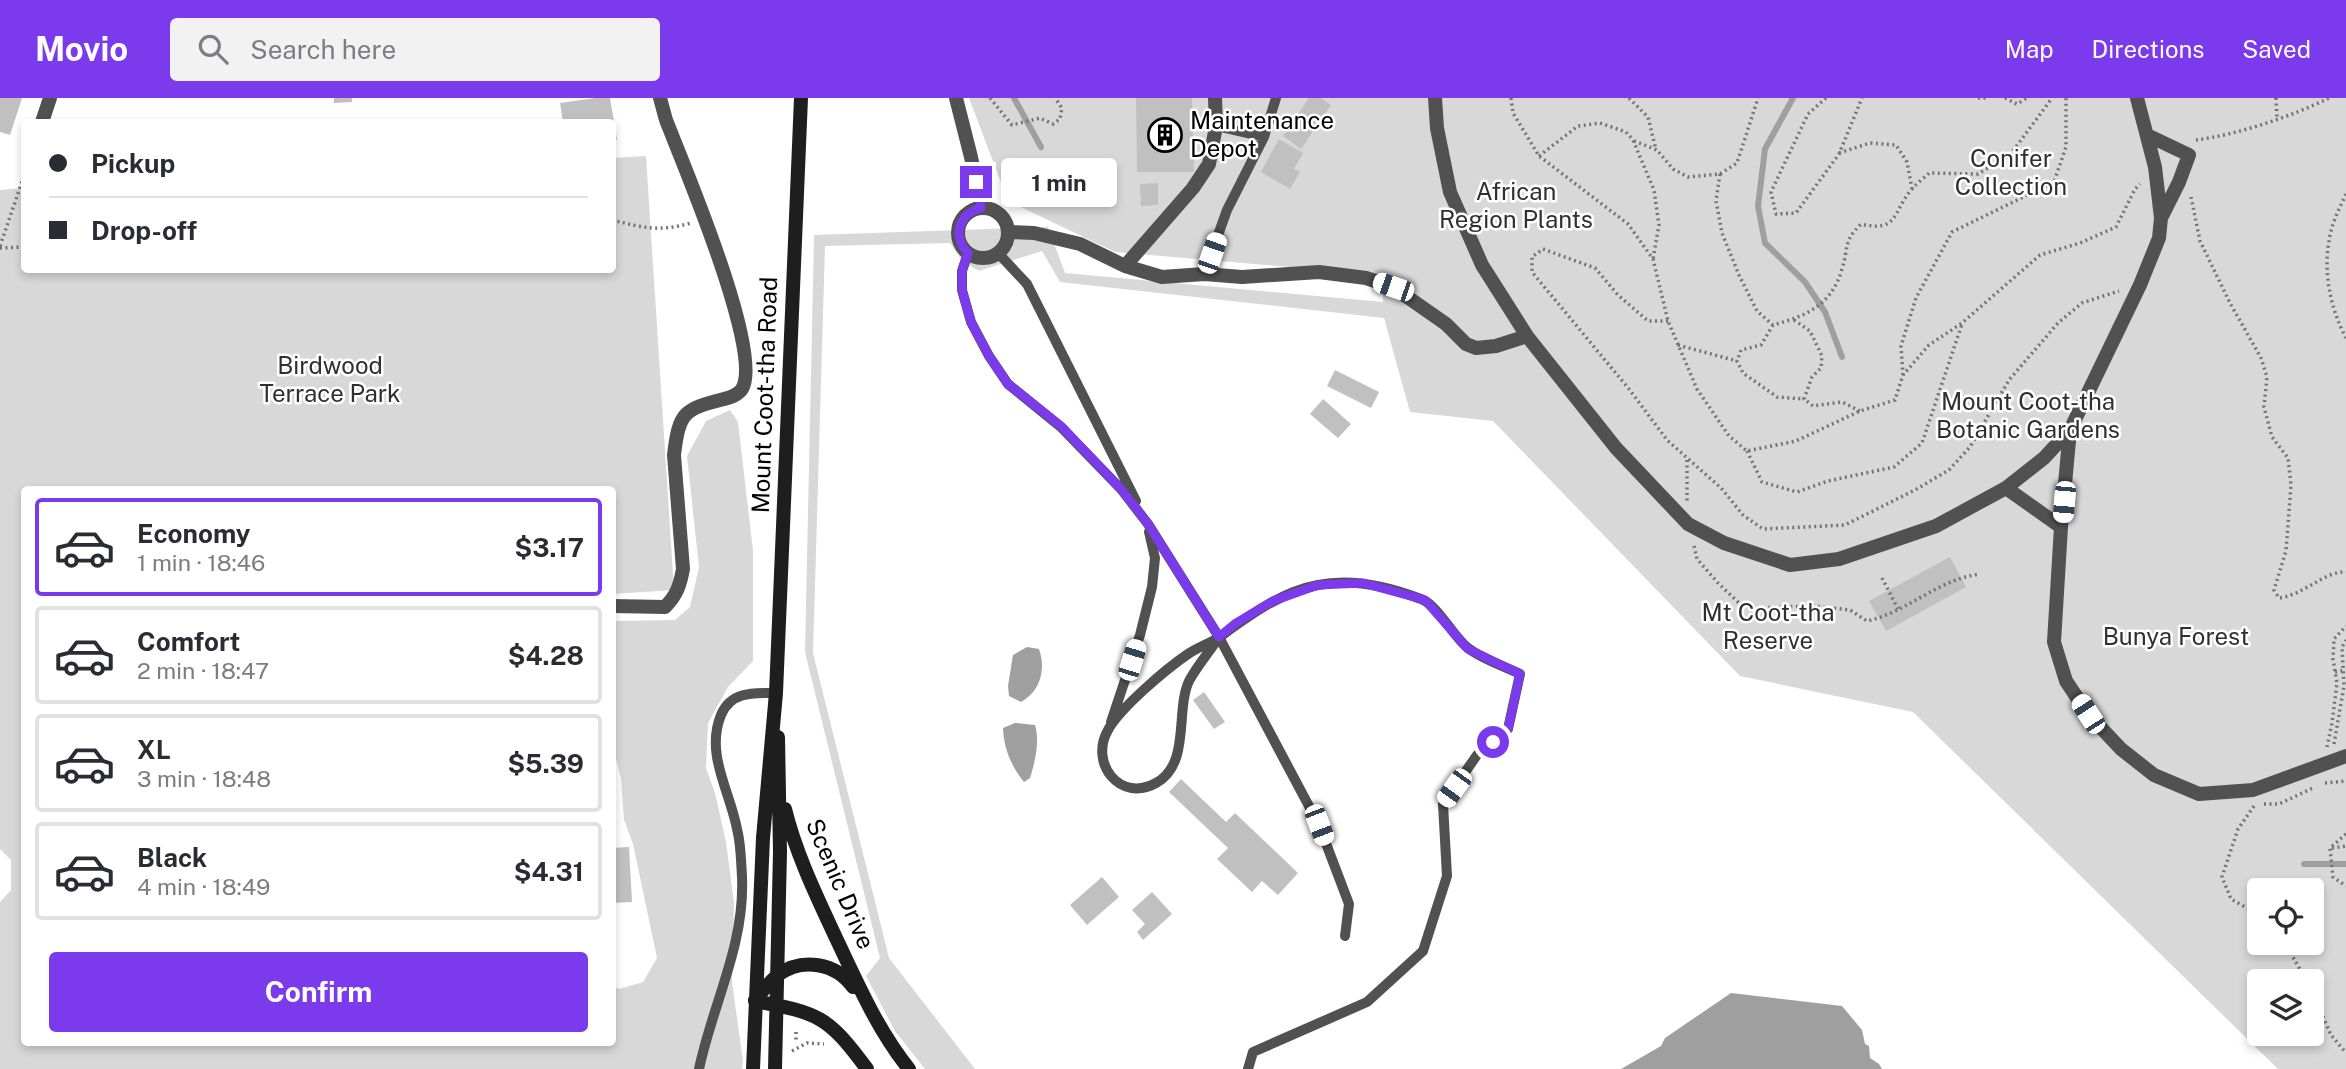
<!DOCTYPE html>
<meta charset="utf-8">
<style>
body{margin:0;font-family:"Public Sans",sans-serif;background:#f2f2f3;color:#2b2b33;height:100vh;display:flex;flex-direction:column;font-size:26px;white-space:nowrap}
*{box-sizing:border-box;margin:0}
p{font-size:23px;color:#7c7c81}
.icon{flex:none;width:38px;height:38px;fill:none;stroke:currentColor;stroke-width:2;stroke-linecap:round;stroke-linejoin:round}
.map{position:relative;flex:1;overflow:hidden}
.drawer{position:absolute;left:21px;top:388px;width:595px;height:560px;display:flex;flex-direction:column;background:#fff;border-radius:7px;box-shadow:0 4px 10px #0003}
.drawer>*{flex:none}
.top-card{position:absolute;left:21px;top:21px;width:595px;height:154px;border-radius:7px;box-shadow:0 4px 10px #0003;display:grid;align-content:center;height:154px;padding:0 28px;background:#fff}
.buttons{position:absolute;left:2247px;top:780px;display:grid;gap:14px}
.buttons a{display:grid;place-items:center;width:77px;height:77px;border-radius:7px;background:#fff;box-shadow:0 4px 10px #0003;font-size:35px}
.end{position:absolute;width:32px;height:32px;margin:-16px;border:9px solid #7c3aed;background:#fff;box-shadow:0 0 0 4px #fff}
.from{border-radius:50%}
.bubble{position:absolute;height:49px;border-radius:7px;background:#fff;box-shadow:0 4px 10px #0003;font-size:23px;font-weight:700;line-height:49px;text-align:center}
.car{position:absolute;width:21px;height:42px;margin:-21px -10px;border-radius:9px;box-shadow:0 0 5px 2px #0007;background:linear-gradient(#fff 24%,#345 0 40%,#fff 0 76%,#345 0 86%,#fff 0)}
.top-card b{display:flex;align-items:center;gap:24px;height:66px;font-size:26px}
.top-card b+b{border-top:2px solid #e1e1e2}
.top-card i{width:18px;height:18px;background:#2b2b33}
ul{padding:12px 0 0;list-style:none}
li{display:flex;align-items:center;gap:21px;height:98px;margin:0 14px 10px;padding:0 14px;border:4px solid #e1e1e2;border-radius:7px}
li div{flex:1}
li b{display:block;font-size:26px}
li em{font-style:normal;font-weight:700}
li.current{border-color:#7c3aed}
li>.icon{width:63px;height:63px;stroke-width:1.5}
.cta{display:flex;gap:14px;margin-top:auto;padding:14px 28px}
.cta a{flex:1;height:80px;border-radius:7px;background:#7c3aed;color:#fff;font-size:28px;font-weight:700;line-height:80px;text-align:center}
header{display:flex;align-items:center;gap:42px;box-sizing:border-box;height:98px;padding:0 35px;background:#7c3aed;color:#fff}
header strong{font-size:33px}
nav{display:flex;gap:38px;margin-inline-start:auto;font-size:24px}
.search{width:490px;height:63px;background:#f2f2f3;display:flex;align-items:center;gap:18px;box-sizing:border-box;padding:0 24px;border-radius:7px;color:#7c7c81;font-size:26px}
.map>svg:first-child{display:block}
.green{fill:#d8d8d8;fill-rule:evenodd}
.water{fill:#9f9f9f}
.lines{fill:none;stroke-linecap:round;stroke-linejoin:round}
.stream{stroke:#9f9f9f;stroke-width:6}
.building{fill:#c0c0c0}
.path{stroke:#737373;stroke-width:3.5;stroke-dasharray:2 3.5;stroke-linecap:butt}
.lane{stroke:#515151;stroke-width:10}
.street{stroke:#515151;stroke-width:14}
.secondary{stroke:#1e1e1e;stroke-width:14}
.route{stroke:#7c3aed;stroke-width:9}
.labels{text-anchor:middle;stroke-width:5;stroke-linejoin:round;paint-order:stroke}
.poi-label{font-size:24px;fill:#000;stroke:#fff;text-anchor:start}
.park-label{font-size:24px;fill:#2f2f2f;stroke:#fff}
.street-label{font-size:24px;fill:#000;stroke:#fff}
</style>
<header>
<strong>Movio</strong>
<div class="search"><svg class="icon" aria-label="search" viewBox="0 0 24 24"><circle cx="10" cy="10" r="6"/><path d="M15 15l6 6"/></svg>Search here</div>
<nav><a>Map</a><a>Directions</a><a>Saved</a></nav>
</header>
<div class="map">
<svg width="2346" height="971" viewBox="0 0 2346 971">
<rect width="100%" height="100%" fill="#fff"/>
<path class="green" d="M969 0H2346V971H2278L1913 614 1740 578 1493 323 1410 314 1384 220 1060 184 1042 153 979 173 963 164 950 145 825 148 813 555 889 860 975 971H925L895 933 866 878 880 860 805 554 814 137 1048 129 1065 175 1383 204 1382 177 1115 154 1008 103ZM2259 793H2312V845H2259ZM2259 884H2312V936H2259Z
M646 58 674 492 613 496 612 392H24V945H612L613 888 619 891 643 884 657 860 633 746 624 722 621 680 614 653 613 523 675 522 690 509 699 469 687 358 706 323 730 312 738 324 753 453V563L728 589 708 625 706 670 715 695 726 744 734 805 732 884 743 963 742 971H0V804L11 792V762L0 751V92L24 90V172H612L613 60Z"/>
<path class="water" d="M1027 549 1039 551C1046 571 1041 593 1021 604L1009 598 1008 588 1013 557Z
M1015 625 1035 627C1040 643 1035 664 1030 680L1024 684C1011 668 1004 651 1003 630Z
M1731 895 1842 908 1862 932 1865 946 1869 948 1870 960 1879 966 1882 971H1621L1661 948 1665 940Z"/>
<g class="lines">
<path class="stream" d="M1014 0 1041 49
M1793 0 1765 51 1758 108 1765 145 1805 184 1825 214 1842 259
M2304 766H2346"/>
</g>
<path class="building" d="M0 0H22L10 37 0 34Z
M334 0H352V4L334 5Z
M595 0H610L617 42 612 43V24H563L560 5Z
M1136 0H1192L1194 74H1137Z
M1309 0H1321L1331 7 1301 51 1283 38Z
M1279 41 1303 55 1294 71 1300 74 1290 91 1261 74Z
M1158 85V107L1141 108 1140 86Z
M1335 272 1379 294 1371 310 1327 288Z
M1323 301 1351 326 1338 340 1310 316Z
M1950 459 1966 489 1886 533 1869 503Z
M1204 594 1225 624 1214 631 1193 602Z
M1181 681 1226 724 1235 715 1298 775 1278 797 1262 783 1252 794 1217 761 1228 750 1169 694Z
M629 749 632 804 612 805V750Z
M1102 779 1119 799 1087 827 1070 807Z
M1152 794 1172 816 1143 842 1137 834 1145 826 1132 812Z"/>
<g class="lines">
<path class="path" d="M990 0 1012 27 1040 20 1053 26 1060 21 1062 10 1055 0
M1511 0 1513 15 1539 58 1628 126 1653 161 1668 223 1697 291 1729 338 1747 353 1796 343 1860 313 1895 302 1903 277 1929 247 1962 225 2040 157 2080 145 2116 129 2135 91 2140 86
M1629 0 1648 19 1656 52
M1826 0 1808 16 1771 94 1776 116 1796 115 1839 56 1862 0
M1978 0H1988
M2005 0 2017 6 2027 0
M2276 0 2277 20
M2196 42C2236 37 2293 18 2329 0
M1634 43 1657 52 1673 71 1688 79 1720 76 1737 65 1758 0
M1839 55 1870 45 1896 47 1907 64 1912 91
M1539 58 1578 28 1600 25 1626 34 1633 42 1654 92 1659 127 1653 161
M1720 76 1716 103 1722 135 1739 177 1757 213 1773 227C1806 218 1832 207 1842 171 1849 148 1843 144 1861 126 1899 135 1892 114 1912 91 1917 85 1924 80 1929 75L1978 76 2010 57 2052 0
M2346 96C2339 111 2331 127 2329 143 2323 175 2331 212 2346 240
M2191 99 2200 143 2230 205 2261 260 2267 279 2264 309 2272 339 2288 360 2291 387 2286 453 2274 492 2279 500C2304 497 2324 473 2346 474
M612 122C644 130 659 134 691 125
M0 148 24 78
M0 150 24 149
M1794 222 1810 233 1822 258 1821 270 1812 279 1804 301 1813 308 1842 304 1860 313
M1668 223H1648L1618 197 1595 170 1543 151 1532 159V174L1629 291 1667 342 1721 390 1743 417 1763 431 1845 427 1915 392 1949 372 1970 349 2009 282 2058 225 2082 205 2119 193
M1773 227 1761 247 1741 252 1737 263 1743 275 1777 299 1804 301
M1678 247 1737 263
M1903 277 1901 248 1916 200 1952 134 2054 84 2066 49V0
M1747 353 1762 384 1797 394 1828 383 1894 369 1922 345 1962 226
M1687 362V403
M1694 448 1697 461 1718 485 1740 506 1756 510 1814 508 1850 512 1867 523C1908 514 1938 481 1980 476
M1882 480 1898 511
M2335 574 2346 572
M2334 646 2344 588 2342 549 2346 542
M2327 649 2332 625 2337 585 2333 561 2334 541 2346 528
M2325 685 2346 683
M2264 706H2279L2315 689
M2254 708 2238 731 2222 779 2231 801 2259 817
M2346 736 2330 750 2333 779 2346 788
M2332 750 2346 748
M2285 845 2307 884
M2312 893 2331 937 2346 955
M796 934V945
M792 953 807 945 824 946"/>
<path class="lane" d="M1216 28 1264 39
M968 155 962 173V192L971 224 989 258 1008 286 1061 329 1121 391 1148 426 1219 539 1319 727 1349 806 1345 838
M999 156 1027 186 1136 403
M1204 176 1227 112 1264 39 1276 0
M1219 539C1210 553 1197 568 1189 583 1175 613 1191 666 1156 685 1120 705 1089 665 1108 632 1120 610 1166 571 1188 556 1198 549 1211 545 1221 538 1250 517 1281 494 1318 487 1351 480 1390 489 1421 501 1438 507 1453 539 1468 550 1482 561 1504 568 1520 576L1508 631 1477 657 1443 706 1447 778 1423 853 1367 904 1253 954 1248 971
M1111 624 1140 537 1152 489 1155 460 1149 434
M699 971C713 905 745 847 742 779 741 763 741 746 737 731 730 693 705 656 721 617 731 593 754 595 776 595"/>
<path class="street" d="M956 0 971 59 981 110
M1435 0 1437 30 1450 94 1482 167 1527 238 1616 350 1688 426 1724 445 1790 467 1839 461 1936 428 2006 390 2044 360 2070 332 2140 187 2159 140 2161 120 2155 69 2137 0
M42 24 50 0
M2147 37 2189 57 2179 84 2162 118
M958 135a25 25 0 1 1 50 0a25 25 0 1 1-50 0Z
M1009 134 1034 135 1080 146 1125 168 1162 179 1204 176 1242 179 1319 174 1366 180 1393 189 1446 226 1466 246 1476 250 1496 248 1527 238
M1125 168 1193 90 1209 66 1216 28 1215 0
M2006 390 2061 429 2070 332
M2061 429 2054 544 2066 583 2088 616 2121 651 2154 677 2199 696 2253 692 2346 658
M612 508 665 509C677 497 680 487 683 471L674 357C679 314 684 311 724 301 730 300 739 296 742 291 764 255 683 66 666 22L660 0"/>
<path class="secondary" d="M785 711C796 756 817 799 836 840 858 886 877 931 909 971
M755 902C762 894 769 884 778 877 802 859 836 865 853 889
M755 903C819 915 828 918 867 971
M753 971 763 740 776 595 801 0
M775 971 780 754 778 639"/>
</g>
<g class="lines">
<path class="route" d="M976 84 981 110C958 116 952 139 968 155L962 173V192L971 224 989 258 1008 286 1062 329 1121 391 1148 426 1219 539 1236 525 1273 503 1318 487 1363 485 1425 502 1468 551 1520 576 1508 631 1493 644"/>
</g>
<defs>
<g id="building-ring" transform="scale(1.75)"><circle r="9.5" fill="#fff" stroke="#000" stroke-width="1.5"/><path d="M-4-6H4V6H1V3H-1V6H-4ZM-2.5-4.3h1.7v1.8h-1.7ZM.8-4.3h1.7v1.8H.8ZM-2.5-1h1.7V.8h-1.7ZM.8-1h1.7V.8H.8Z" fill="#000"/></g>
</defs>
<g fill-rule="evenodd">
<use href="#building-ring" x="1165" y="37"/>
</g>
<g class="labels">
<g class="poi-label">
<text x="1190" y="31">Maintenance<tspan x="1190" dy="28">Depot</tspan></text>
</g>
<g class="park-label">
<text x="2011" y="69">Conifer<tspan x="2011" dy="28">Collection</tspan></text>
<text x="1516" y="102">African<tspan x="1516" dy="28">Region Plants</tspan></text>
<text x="330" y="276">Birdwood<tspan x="330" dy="28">Terrace Park</tspan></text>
<text x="2028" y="312">Mount Coot-tha<tspan x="2028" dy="28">Botanic Gardens</tspan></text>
<text x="1768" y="523">Mt Coot-tha<tspan x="1768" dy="28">Reserve</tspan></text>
<text x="2176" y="547">Bunya Forest</text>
</g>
<g class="street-label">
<text transform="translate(765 297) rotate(-88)" y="8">Mount Coot-tha Road</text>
<text transform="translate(840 786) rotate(67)" y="8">Scenic Drive</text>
</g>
</g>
</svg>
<div class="buttons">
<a><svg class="icon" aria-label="locate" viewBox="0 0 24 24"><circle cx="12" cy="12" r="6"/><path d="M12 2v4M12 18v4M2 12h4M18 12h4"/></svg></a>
<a><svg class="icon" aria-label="layers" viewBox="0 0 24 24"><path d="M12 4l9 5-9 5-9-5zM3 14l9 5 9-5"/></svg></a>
</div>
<i class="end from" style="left:1493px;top:644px"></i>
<i class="end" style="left:976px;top:84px"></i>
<div class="bubble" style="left:1001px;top:60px;width:116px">1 min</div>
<i class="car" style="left:1212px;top:155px;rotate:19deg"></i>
<i class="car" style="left:1393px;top:189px;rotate:289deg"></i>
<i class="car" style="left:2064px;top:404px;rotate:185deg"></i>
<i class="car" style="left:1132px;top:562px;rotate:17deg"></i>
<i class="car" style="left:2088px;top:616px;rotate:327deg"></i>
<i class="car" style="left:1454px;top:690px;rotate:216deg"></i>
<i class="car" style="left:1319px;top:727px;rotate:159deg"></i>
<div class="top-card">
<b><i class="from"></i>Pickup</b>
<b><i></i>Drop-off</b>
</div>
<section class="drawer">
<ul>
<li class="current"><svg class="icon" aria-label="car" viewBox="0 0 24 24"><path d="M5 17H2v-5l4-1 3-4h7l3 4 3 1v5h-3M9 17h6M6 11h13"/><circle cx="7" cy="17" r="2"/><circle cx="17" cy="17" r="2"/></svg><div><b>Economy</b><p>1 min · 18:46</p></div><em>$3.17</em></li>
<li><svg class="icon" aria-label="car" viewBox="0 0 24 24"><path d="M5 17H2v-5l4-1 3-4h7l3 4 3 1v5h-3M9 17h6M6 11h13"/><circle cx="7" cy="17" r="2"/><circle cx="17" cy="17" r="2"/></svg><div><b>Comfort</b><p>2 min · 18:47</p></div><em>$4.28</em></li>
<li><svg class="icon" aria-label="car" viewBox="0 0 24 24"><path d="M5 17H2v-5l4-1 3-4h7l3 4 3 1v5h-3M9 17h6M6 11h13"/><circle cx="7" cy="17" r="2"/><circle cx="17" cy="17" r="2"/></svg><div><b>XL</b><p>3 min · 18:48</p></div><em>$5.39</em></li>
<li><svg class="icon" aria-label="car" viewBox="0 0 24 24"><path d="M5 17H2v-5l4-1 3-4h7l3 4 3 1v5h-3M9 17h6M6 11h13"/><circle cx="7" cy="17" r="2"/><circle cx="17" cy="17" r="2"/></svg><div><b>Black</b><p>4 min · 18:49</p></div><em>$4.31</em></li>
</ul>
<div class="cta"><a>Confirm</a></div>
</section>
</div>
